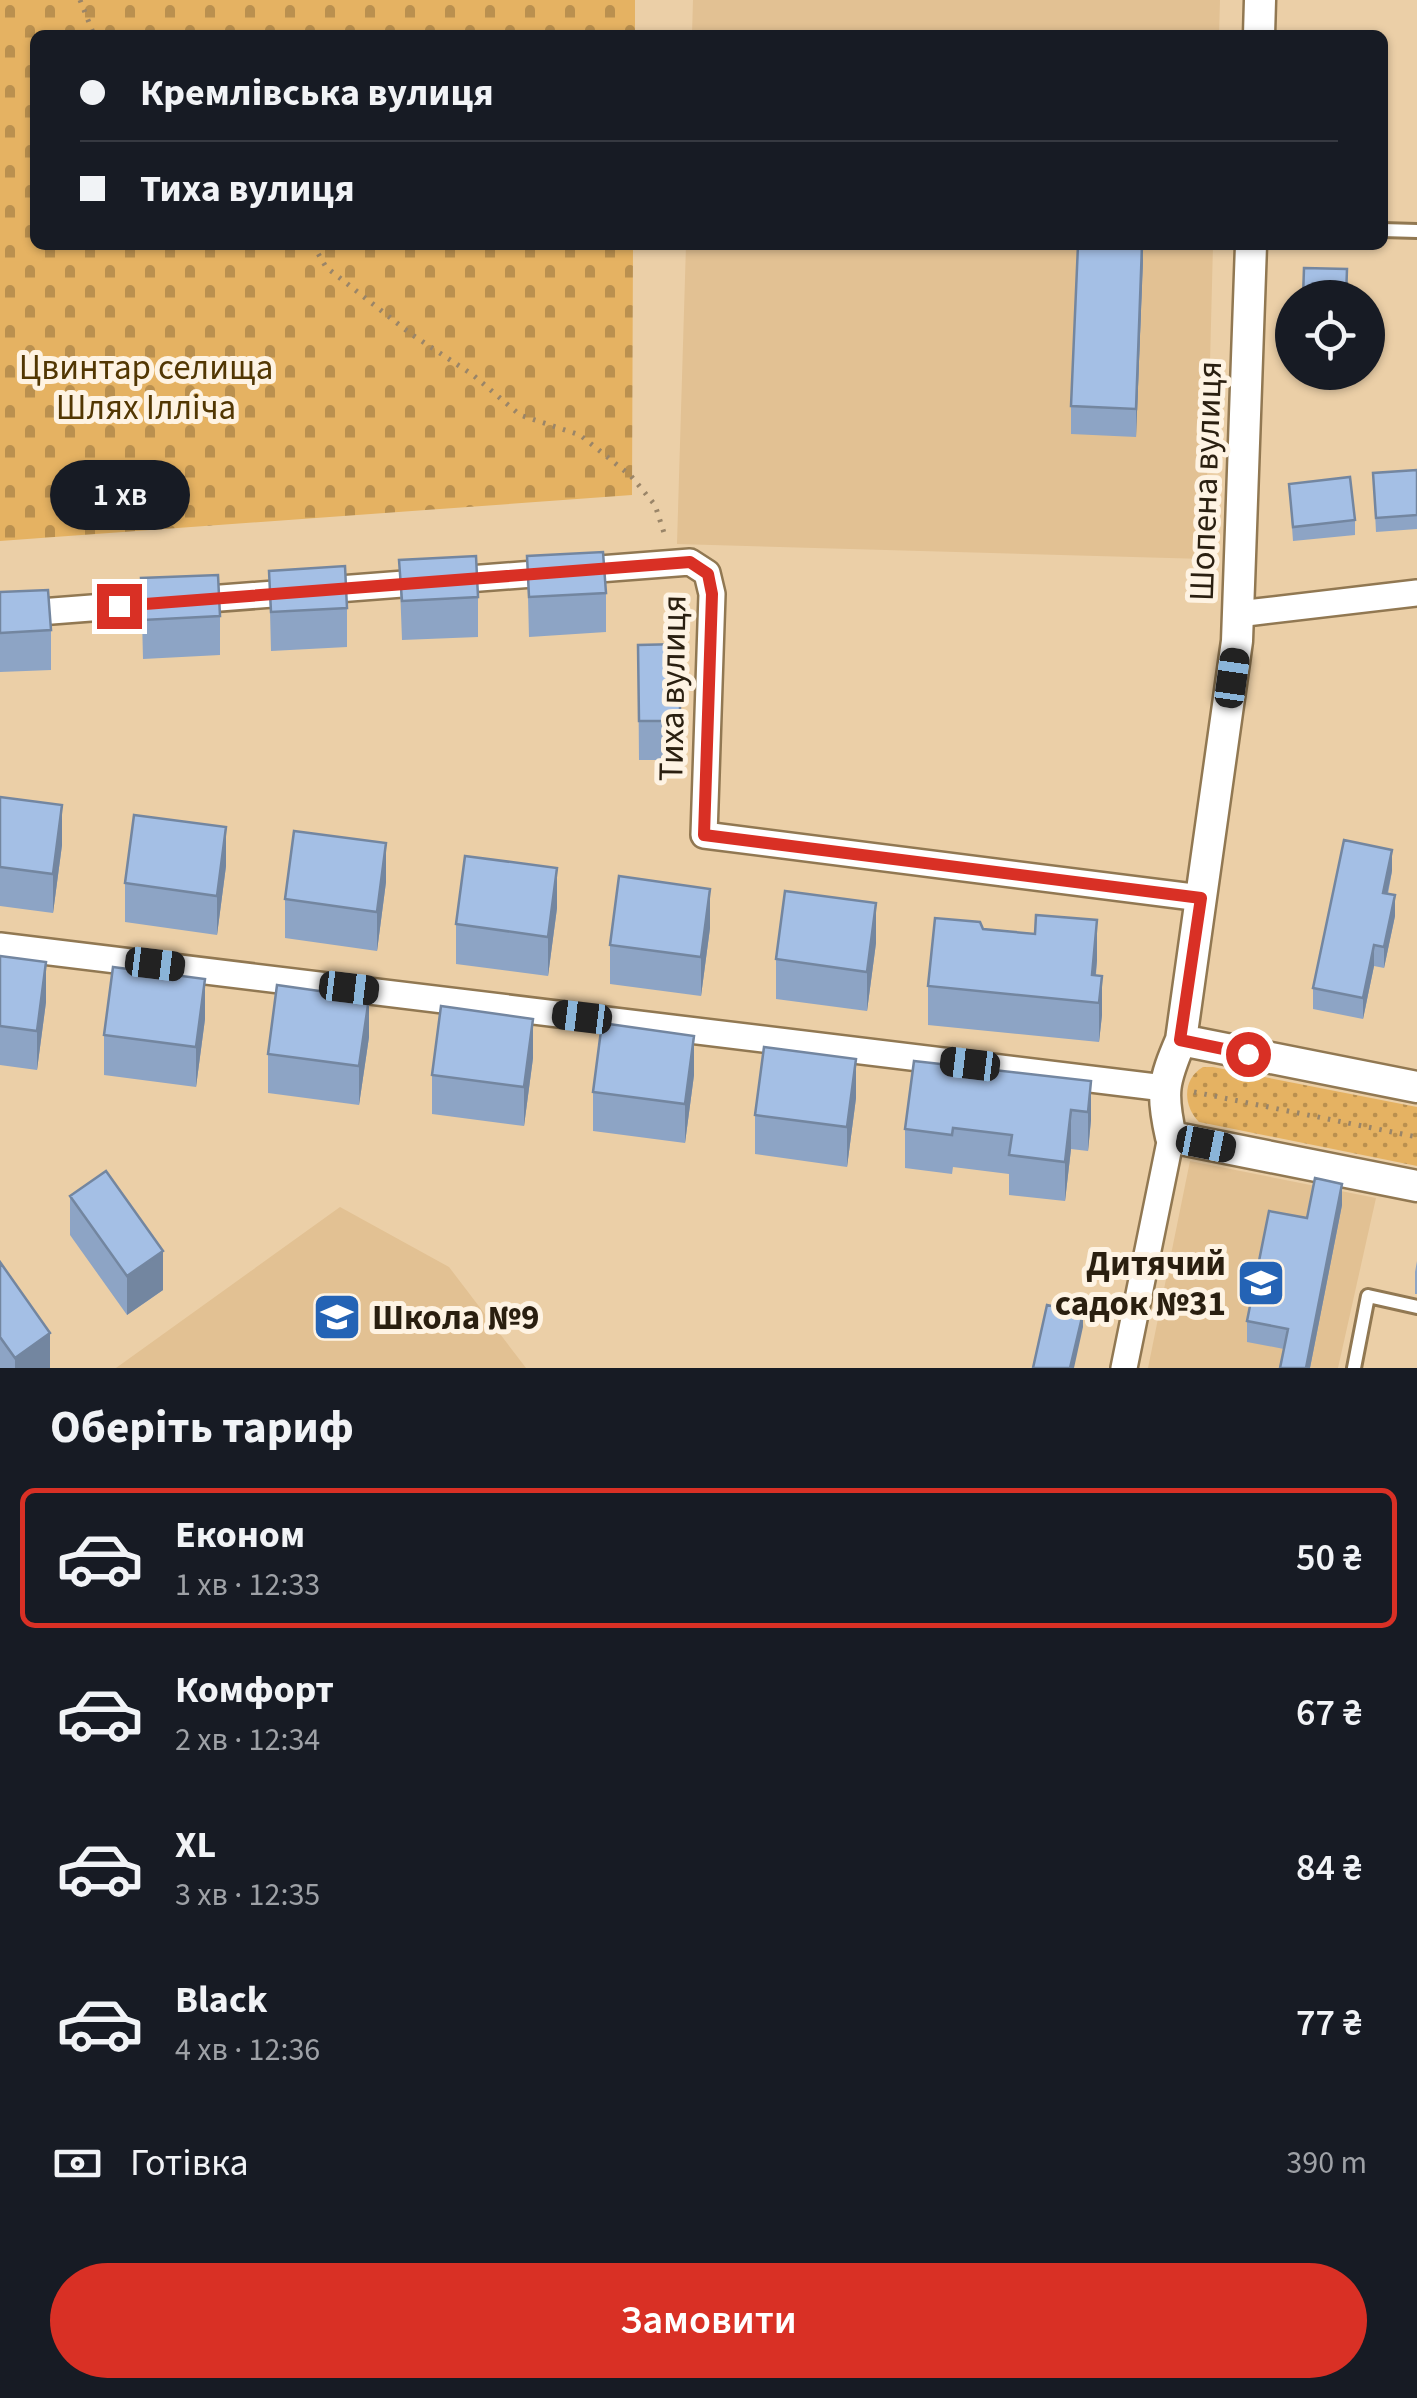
<!DOCTYPE html>
<html lang="uk">
<meta charset="utf-8">
<style>
body{margin:0;font-family:"Source Sans 3",sans-serif;background:#20242c;color:#f1f3f6;height:100vh;display:flex;flex-direction:column;font-size:38px;white-space:nowrap}
*{box-sizing:border-box;margin:0}
p{font-size:32px;color:#9ea1a6}
.icon{flex:none;width:55px;height:55px;fill:none;stroke:currentColor;stroke-width:2;stroke-linecap:round;stroke-linejoin:round}
.map{position:relative;height:1368px;overflow:hidden}
.drawer{display:flex;flex-direction:column;background:#171b24;flex:1}
.drawer>*{flex:none}
.guide{position:absolute;left:30px;top:30px;width:1358px;height:220px;border-radius:15px;box-shadow:0 2px 8px #0004;display:grid;align-content:center;height:220px;padding:0 50px;background:#171b24}
.tools{position:absolute;left:1275px;top:280px;display:grid;gap:20px}
.tools a{display:grid;place-items:center;width:110px;height:110px;border-radius:50%;background:#171b24;box-shadow:0 2px 8px #0004;font-size:50px}
.end{position:absolute;width:45px;height:45px;margin:-22px;border:12px solid #d93025;background:#fff;box-shadow:0 0 0 5px #fff}
.from{border-radius:50%}
.bubble{position:absolute;height:70px;border-radius:35px;background:#171b24;box-shadow:0 2px 8px #0004;font-size:32px;font-weight:600;line-height:70px;text-align:center}
.car{position:absolute;width:30px;height:60px;margin:-30px -15px;border-radius:12px;box-shadow:0 0 8px 2px #0007;background:linear-gradient(#222 24%,#8ab4d8 0 40%,#222 0 76%,#8ab4d8 0 86%,#222 0)}
.guide b{display:flex;align-items:center;gap:35px;height:95px;font-size:38px}
.guide b+b{border-top:2px solid #363941}
.guide i{width:25px;height:25px;background:#f1f3f6}
ul{padding:0;list-style:none}
li{display:flex;align-items:center;gap:30px;height:140px;margin:0 20px 15px;padding:0 30px;border:5px solid transparent;border-radius:15px}
li div{flex:1}
li b{display:block;font-size:38px}
li em{font-style:normal;font-weight:600}
li.on{border-color:#d93025}
li>.icon{width:90px;height:90px;stroke-width:1.5}
h2{padding:0 50px;font-size:45px;line-height:120px}
.pay{display:flex;align-items:center;gap:25px;height:110px;padding:0 50px;font-size:38px}
.pay p{margin-inline-start:auto}
.cta{display:flex;gap:20px;margin-top:auto;padding:20px 50px}
.cta a{flex:1;height:115px;border-radius:60px;background:#d93025;color:#fff;font-size:40px;font-weight:600;line-height:115px;text-align:center}
.map>svg:first-child{display:block}
.built{fill:#e2c193}
.grass{fill:url(#grass-dots)}
.cemetery{fill:url(#cemetery-stones)}
.lines{fill:none;stroke-linecap:round;stroke-linejoin:round}
.service-casing{stroke:#917852;stroke-width:18}
.minor-casing{stroke:#917852;stroke-width:30}
.tertiary-casing{stroke:#917852;stroke-width:35}
.path{stroke:#9a8568;stroke-width:5;stroke-dasharray:2.5 8;stroke-linecap:butt}
.service{stroke:#fff;stroke-width:12}
.minor{stroke:#fff;stroke-width:25}
.tertiary{stroke:#fff;stroke-width:30}
.wall{fill:#8da4c5}
.shaded-wall{fill:#7386a0}
.building{fill:#a4bfe5;stroke:#7386a0;stroke-width:2.5}
.route{stroke:#d93025;stroke-width:12}
.labels{text-anchor:middle;stroke-width:10;stroke-linejoin:round;paint-order:stroke}
.park-label{font-size:35px;fill:#523703;stroke:#fef3e3}
.street-label{font-size:35px;fill:#2a1f10;stroke:#fef3e3}
.poi-label{font-size:35px;font-weight:bold;fill:#2a1f10;stroke:#fef3e3;text-anchor:end}
</style>
<div class="map">
<svg width="1417" height="1368" viewBox="0 0 1417 1368">
<defs>
<pattern id="grass-dots" width="8" height="8" patternUnits="userSpaceOnUse" patternTransform="scale(2.5)"><rect width="8" height="8" fill="#e5b262"/><path d="M2 2h.1M6 6h.1" fill="none" stroke="#ba904f" stroke-width="1.8" stroke-linecap="round"/></pattern>
<pattern id="cemetery-stones" width="16" height="16" patternUnits="userSpaceOnUse" patternTransform="scale(2.5)"><rect width="16" height="16" fill="#e5b262"/><path d="M2 7V4a2 2 0 0 1 4 0v3zM10 15v-3a2 2 0 0 1 4 0v3z" fill="#ba904f"/></pattern>
</defs>
<rect width="100%" height="100%" fill="#ebcfa7"/>
<path class="built" d="M693 0H1220L1219 35H692Z
M686 245H1213L1205 559 677 544Z
M1190 1161 1376 1198 1338 1368H1148Z
M340 1207 449 1267 526 1368H116Z"/>
<path class="grass" d="M1203 1067H1213L1417 1107V1166L1199 1122C1183 1106 1182 1079 1203 1067Z"/>
<path class="cemetery" d="M0 0H635V35H35V245H633L632 495 0 541Z"/>
<g class="lines">
<g class="service-casing">
<path id="service" d="M1382 230 1417 231
M1354 1368 1368 1296 1417 1307"/>
</g>
<g class="minor-casing">
<path id="minor" d="M1238 614 1417 593
M0 615 690 562 707 573 712 594 704 835 1201 898
M0 946 1164 1088
M1124 1368 1171 1137"/>
</g>
<g class="tertiary-casing">
<path id="tertiary" d="M1259 35 1260 0
M1251 245 1237 641 1181 1040C1163 1082 1161 1093 1171 1137L1417 1186
M1181 1040 1417 1087"/>
</g>
<path class="path" d="M80 0 94 35
M313 245 326 267 411 334 473 375 520 415 580 435 631 476 655 505 666 539
M1194 1092 1417 1137"/>
<use href="#service" class="service"/>
<use href="#minor" class="minor"/>
<use href="#tertiary" class="tertiary"/>
</g>
<path class="wall" d="M1143 260 1136 437 1071 434V406Z
M1417 470V529L1376 532 1373 473Z
M1289 484 1355 520V535L1293 541Z
M527 556 606 593V632L529 637Z
M399 560 478 597V637L402 640Z
M269 571 347 608V647L271 651Z
M141 578 220 616V655L143 659Z
M0 592 51 630V670L0 672Z
M680 644V760H639L638 645Z
M0 797 62 845 53 913 0 906Z
M226 866 217 935 125 922V883Z
M1392 871 1388 894 1395 916 1384 968 1374 966 1363 1019 1313 1009V988Z
M386 882 377 951 285 938V899Z
M557 908 548 976 456 964V924Z
M710 928 701 996 610 984V945Z
M983 929 1097 960 1096 975 1102 1015 1099 1042 928 1025V986Z
M876 943 867 1011 776 999V959Z
M0 956 46 1002 37 1070 0 1065Z
M205 1019 196 1087 104 1075V1035Z
M369 1037 359 1105 268 1093V1054Z
M533 1058 524 1126 432 1114V1075Z
M694 1075 685 1143 593 1131V1092Z
M1091 1081V1120L1088 1151 1071 1149 1065 1201 1009 1195V1174L953 1167 952 1174 905 1168V1129Z
M856 1098 847 1167 755 1154V1115Z
M70 1196 163 1290 127 1315 70 1235Z
M1342 1205 1310 1368H1280L1284 1349 1247 1342V1321L1307 1218Z
M1417 1261V1294H1415V1272Z
M0 1262 50 1368H0Z"/>
<path class="shaded-wall" d="M1142 245 1143 260 1136 437V409Z
M62 805V845L53 913V874Z
M226 827V866L217 935V896Z
M386 843V882L377 951V912Z
M1392 850V871L1383 914V893Z
M557 868V908L548 976V937Z
M710 889V928L701 996V957Z
M1395 895V916L1384 968V947Z
M876 903V943L867 1011V972Z
M1097 920V960L1093 1002 1092 975Z
M1374 945V966L1363 1019V998Z
M46 962V1002L37 1070V1031Z
M1102 976V1015L1099 1042V1003Z
M205 979V1019L196 1087V1047Z
M369 998V1037L359 1105V1066Z
M533 1019V1058L524 1126V1087Z
M694 1036V1075L685 1143V1104Z
M856 1059V1098L847 1167V1127Z
M1091 1081V1120L1088 1151V1112Z
M1071 1110V1149L1065 1201V1162Z
M1342 1184V1205L1310 1368H1306Z
M163 1251V1290L127 1315V1276Z
M1083 1313V1327L1074 1368H1070Z
M50 1333V1368H15V1358Z"/>
<path class="building" d="M1078 245H1142L1136 409 1071 406Z
M1304 268 1347 269 1346 298H1303Z
M1417 470V515L1376 518 1373 473Z
M1350 477 1355 520 1293 527 1289 484Z
M603 552 606 593 529 597 527 556Z
M476 556 478 597 402 601 399 560Z
M345 566 347 608 271 612 269 571Z
M218 575 220 616 143 620 141 578Z
M48 590 51 630 0 633V592Z
M680 644V721H639L638 645Z
M0 797 62 805 53 874 0 867Z
M134 815 226 827 217 896 125 883Z
M294 831 386 843 377 912 285 899Z
M1344 840 1392 850 1383 893 1395 895 1384 947 1374 945 1363 998 1313 988Z
M465 856 557 868 548 937 456 924Z
M619 876 710 889 701 957 610 945Z
M785 891 876 903 867 972 776 959Z
M1036 915 1097 920 1092 975 1102 976 1099 1003 928 986 935 918 980 922 983 929 1035 934Z
M0 956 46 962 37 1031 0 1026Z
M113 967 205 979 196 1047 104 1035Z
M277 985 369 998 359 1066 268 1054Z
M441 1006 533 1019 524 1087 432 1075Z
M602 1023 694 1036 685 1104 593 1092Z
M764 1047 856 1059 847 1127 755 1115Z
M914 1061 1091 1081 1088 1112 1071 1110 1065 1162 1009 1155 1012 1135 953 1128 952 1135 905 1129Z
M106 1171 163 1251 127 1276 70 1196Z
M1315 1178 1342 1184 1306 1368H1280L1288 1329 1247 1321 1269 1211 1307 1218Z
M0 1262 50 1333 15 1358 0 1337Z
M1047 1305 1083 1313 1070 1368H1033Z"/>
<g class="lines">
<path class="route" d="M119 606 690 562 708 574 712 594 704 835 1201 898 1180 1040 1248 1054"/>
</g>
<defs>
<g id="school-square" transform="scale(2.5)"><rect x="-9" y="-9" width="18" height="18" rx="4" fill="#2463b5" stroke="#fef3e3"/><path d="M0-5L7-2L0 1L-7-2ZM-4 1L0 2.5L4 1V4Q0 6-4 4Z" fill="#fff"/></g>
</defs>
<g fill-rule="evenodd">
<use href="#school-square" x="1261" y="1283"/>
<use href="#school-square" x="337" y="1317"/>
</g>
<g class="labels">
<g class="park-label">
<text x="146" y="379">Цвинтар селища<tspan x="146" dy="40">Шлях Ілліча</tspan></text>
</g>
<g class="street-label">
<text transform="translate(1205 481) rotate(-88)" y="12">Шопена вулиця</text>
<text transform="translate(672 688) rotate(-89)" y="12">Тиха вулиця</text>
</g>
<g class="poi-label">
<text x="1226" y="1275">Дитячий<tspan x="1226" dy="40">садок №31</tspan></text>
<text x="372" y="1329" text-anchor="start">Школа №9</text>
</g>
</g>
</svg>
<div class="tools">
<a><svg class="icon" aria-label="locate" viewBox="0 0 24 24"><circle cx="12" cy="12" r="6"/><path d="M12 2v4M12 18v4M2 12h4M18 12h4"/></svg></a>
</div>
<i class="end from" style="left:1248px;top:1054px"></i>
<i class="end" style="left:119px;top:606px"></i>
<div class="bubble" style="left:50px;top:460px;width:140px">1 хв</div>
<i class="car" style="left:1232px;top:678px;rotate:8deg"></i>
<i class="car" style="left:155px;top:964px;rotate:97deg"></i>
<i class="car" style="left:349px;top:988px;rotate:97deg"></i>
<i class="car" style="left:582px;top:1017px;rotate:277deg"></i>
<i class="car" style="left:970px;top:1064px;rotate:277deg"></i>
<i class="car" style="left:1206px;top:1144px;rotate:101deg"></i>
<div class="guide">
<b><i class="from"></i>Кремлівська вулиця</b>
<b><i></i>Тиха вулиця</b>
</div>
</div>
<section class="drawer">
<h2>Оберіть тариф</h2>
<ul>
<li class="on"><svg class="icon" aria-label="car" viewBox="0 0 24 24"><path d="M5 17H2v-5l4-1 3-4h7l3 4 3 1v5h-3M9 17h6M6 11h13"/><circle cx="7" cy="17" r="2"/><circle cx="17" cy="17" r="2"/></svg><div><b>Економ</b><p>1 хв · 12:33</p></div><em>50 ₴</em></li>
<li><svg class="icon" aria-label="car" viewBox="0 0 24 24"><path d="M5 17H2v-5l4-1 3-4h7l3 4 3 1v5h-3M9 17h6M6 11h13"/><circle cx="7" cy="17" r="2"/><circle cx="17" cy="17" r="2"/></svg><div><b>Комфорт</b><p>2 хв · 12:34</p></div><em>67 ₴</em></li>
<li><svg class="icon" aria-label="car" viewBox="0 0 24 24"><path d="M5 17H2v-5l4-1 3-4h7l3 4 3 1v5h-3M9 17h6M6 11h13"/><circle cx="7" cy="17" r="2"/><circle cx="17" cy="17" r="2"/></svg><div><b>XL</b><p>3 хв · 12:35</p></div><em>84 ₴</em></li>
<li><svg class="icon" aria-label="car" viewBox="0 0 24 24"><path d="M5 17H2v-5l4-1 3-4h7l3 4 3 1v5h-3M9 17h6M6 11h13"/><circle cx="7" cy="17" r="2"/><circle cx="17" cy="17" r="2"/></svg><div><b>Black</b><p>4 хв · 12:36</p></div><em>77 ₴</em></li>
</ul>
<div class="pay"><svg class="icon" aria-label="cash" viewBox="0 0 24 24"><path d="M3 7h18v10H3z"/><circle cx="12" cy="12" r="2"/></svg>Готівка<p>390 m</p></div>
<div class="cta"><a>Замовити</a></div>
</section>
